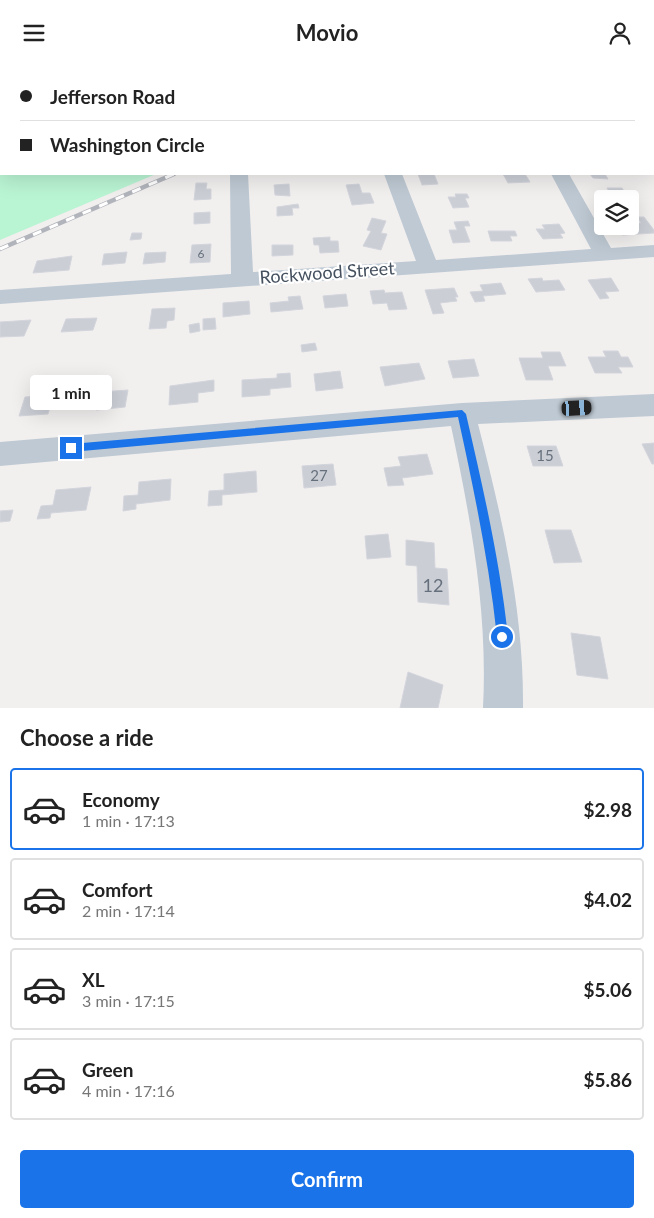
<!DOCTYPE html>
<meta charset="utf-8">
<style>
body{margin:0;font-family:Lato,sans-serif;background:#f6f6f6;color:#222;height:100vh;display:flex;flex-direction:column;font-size:19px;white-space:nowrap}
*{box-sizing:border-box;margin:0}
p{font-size:16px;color:#767676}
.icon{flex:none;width:28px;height:28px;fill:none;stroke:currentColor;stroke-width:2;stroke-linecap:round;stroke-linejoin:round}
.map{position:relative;height:643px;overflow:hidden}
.details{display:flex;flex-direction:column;background:#fff;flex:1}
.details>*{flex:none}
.banner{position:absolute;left:0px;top:0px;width:655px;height:110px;box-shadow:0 5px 20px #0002;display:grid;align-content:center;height:110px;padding:0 20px;background:#fff}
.buttons{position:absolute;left:594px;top:125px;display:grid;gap:10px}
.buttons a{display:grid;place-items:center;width:45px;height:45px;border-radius:5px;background:#fff;box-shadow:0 5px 20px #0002;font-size:25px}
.end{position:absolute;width:22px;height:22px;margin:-11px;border:6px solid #1a73e8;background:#fff;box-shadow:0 0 0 2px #fff}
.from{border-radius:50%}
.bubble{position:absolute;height:35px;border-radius:5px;background:#fff;box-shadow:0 5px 20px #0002;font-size:16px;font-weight:700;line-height:35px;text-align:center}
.car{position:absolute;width:15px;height:30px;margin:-15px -8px;border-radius:6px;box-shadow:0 0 4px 1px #0007;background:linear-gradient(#222 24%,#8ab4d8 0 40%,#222 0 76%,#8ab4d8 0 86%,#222 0)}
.banner b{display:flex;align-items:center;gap:18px;height:48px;font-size:19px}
.banner b+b{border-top:1px solid #e0e0e0}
.banner i{width:12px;height:12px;background:#222}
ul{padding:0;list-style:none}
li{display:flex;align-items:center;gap:15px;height:82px;margin:0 10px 8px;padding:0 10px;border:2px solid #e0e0e0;border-radius:5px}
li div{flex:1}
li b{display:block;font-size:19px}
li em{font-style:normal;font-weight:700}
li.current{border-color:#1a73e8}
li>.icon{width:45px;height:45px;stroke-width:1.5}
h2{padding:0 20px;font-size:22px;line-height:60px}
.action{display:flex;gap:10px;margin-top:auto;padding:10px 20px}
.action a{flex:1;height:58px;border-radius:5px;background:#1a73e8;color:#fff;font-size:20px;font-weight:700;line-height:58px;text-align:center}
header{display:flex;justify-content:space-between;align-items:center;height:65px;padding:0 20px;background:#fff;font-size:22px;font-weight:700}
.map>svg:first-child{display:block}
.green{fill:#b9f4d3}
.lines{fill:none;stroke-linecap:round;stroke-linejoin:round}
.stream{fill:#82d7f6;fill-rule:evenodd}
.building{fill:#cbced5;stroke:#d3d5dc}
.minor{fill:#bec9d3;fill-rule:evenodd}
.major{stroke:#acbdd1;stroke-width:28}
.rail-far1-casing{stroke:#b1b4bb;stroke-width:3}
.rail-casing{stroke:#b1b4bb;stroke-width:4.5}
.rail-far1{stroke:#fff;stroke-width:2;stroke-dasharray:6;stroke-linecap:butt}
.rail{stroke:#fff;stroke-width:3;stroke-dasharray:9;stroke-linecap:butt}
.route{fill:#1a73e8}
.labels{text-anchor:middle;stroke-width:4.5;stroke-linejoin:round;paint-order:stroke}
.far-number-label{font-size:12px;fill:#66707c}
.number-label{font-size:15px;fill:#66707c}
.street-label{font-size:18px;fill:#45515f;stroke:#fff}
.near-number-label{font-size:18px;fill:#66707c}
</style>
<header><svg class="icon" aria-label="menu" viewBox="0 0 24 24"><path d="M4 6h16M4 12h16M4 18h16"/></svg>Movio<svg class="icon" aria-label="person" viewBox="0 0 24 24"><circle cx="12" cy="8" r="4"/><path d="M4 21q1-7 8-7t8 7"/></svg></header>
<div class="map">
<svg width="654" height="643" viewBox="0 0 654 643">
<rect width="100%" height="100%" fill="#f2efef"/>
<path class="green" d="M133 0H448L133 1Z
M0 40 1 109H156L0 175Z"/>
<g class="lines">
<path class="stream" d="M7 0H12L10 1H7Z
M0 3H1V6H0Z"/>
</g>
<path class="building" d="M418 109H434L438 119 422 120Z
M503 109H525L530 117 508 118Z
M590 109H605L608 114 593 113Z
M196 118H207L206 124H211V134L194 135Z
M289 119 290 131 275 130 274 120Z
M359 119 362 128H370L374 138 352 140 346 120Z
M607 123H622L627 131H619L621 134H604L602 130H611Z
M455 129H467L469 133H465L469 142 453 143 448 132H456Z
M298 139 299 143H292L293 150 277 151V142Z
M210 147V158L194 159V148Z
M637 152H644L654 165V168L622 170 617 161H630V158H641Z
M372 153 386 156 381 168 387 169 381 185 363 181 371 166 367 165Z
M468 156 470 161H464L470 177 453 178 449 165H457L454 157Z
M559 159 565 168 560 169 563 173 543 174 536 164H545L542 160Z
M488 166H515L517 171H510L512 176H491Z
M132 168H142L141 174 130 175Z
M330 172V176H338L339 187 320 188 319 180H314L313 173Z
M211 179 210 197 190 198 192 180Z
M272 180H293V190L272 191Z
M127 187 125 198 102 200 104 189Z
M166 187 165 197 143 199 145 188Z
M72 191 69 205 33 208 37 196Z
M542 213 543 216 559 215 565 225 536 227 528 214Z
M611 213 619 226 605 227 609 233 600 234 588 215Z
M501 218 506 229 483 231 485 236 475 237 470 227 483 226 480 220Z
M454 223 458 232H455L457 236 440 238 444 248 433 249 425 225Z
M384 225 385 228 402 227 407 244 389 245 387 238 373 239 370 226Z
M346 229 348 241 325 243 323 231Z
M300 231 303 244 271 247 270 238 289 236 288 232Z
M249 236 250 249 223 252V238Z
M175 243 174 255 167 256 166 263 149 264 152 244Z
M97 253 93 265 61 267 66 254Z
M215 253 216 264 203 265V254Z
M31 255 24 271 0 272V257Z
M199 258 200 266 190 268 189 260Z
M315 278 317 285 302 287 301 280Z
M603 286H618L621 292H628L633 302H618L622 308H595L588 292H606Z
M541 287H560L566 301H548L553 315H526L519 293H543Z
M474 294 479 311 453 313 448 296Z
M419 298 425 314 385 321 380 302Z
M340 306 343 323 316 326 314 309Z
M290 308 291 322 270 324V330L242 332V315L277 313V309Z
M214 315V326L198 328V337L169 340 170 321Z
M72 320 68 338 51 339 48 349 19 351 25 332 55 330 57 322Z
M128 325 125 342 96 345 100 327Z
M654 378V399H652L642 379Z
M527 381H556L563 401H533Z
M427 389 433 409 402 413 404 420 388 421 384 403 401 401 398 392Z
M333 399 336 420 304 423 302 401Z
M256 406 257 427 222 430V440L208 441 209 426 224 425V409Z
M171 414 170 435 136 439V444L123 446 124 431 138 430 139 417Z
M91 422 86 445 51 448 50 453 37 454 41 441 53 440 56 425Z
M13 445 10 456 0 457V446Z
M545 465H571L582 497 554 498Z
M388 469 391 492 367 494 365 471Z
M406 475 434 478 435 503 447 504 449 540 418 537 417 501 406 500Z
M571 568 600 572 608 614 577 610Z
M408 607 443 620 438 643H400Z"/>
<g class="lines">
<path class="minor" d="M230 109H248L253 207 416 196 384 109H402L436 195 591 184 551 109H569L611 183 654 180V192L0 239V225L231 209Z
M654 329V351L478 359C502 453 524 545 523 643H483C488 547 471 455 451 361L0 401V377L462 338Z"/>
<path class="major" d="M651 1V0"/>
<g class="rail-far1-casing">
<path id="rail-far1" d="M466 1 469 0"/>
</g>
<g class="rail-casing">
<path id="rail" d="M0 184 174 109"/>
</g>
<use href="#rail-far1" class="rail-far1"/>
<use href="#rail" class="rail"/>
</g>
<path class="route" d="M462 345 466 349C483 423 500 496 508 572L502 578 497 572C489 497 474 425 458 352L71 387 67 383 71 379Z"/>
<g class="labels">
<g class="far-number-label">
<text x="201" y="193">6</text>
</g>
<g class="number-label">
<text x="545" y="396">15</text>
<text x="319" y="416">27</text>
</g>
<g class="street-label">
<text transform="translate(327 208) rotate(-4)" y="6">Rockwood Street</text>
</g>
<g class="near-number-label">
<text x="433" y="527">12</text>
</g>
</g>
</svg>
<div class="buttons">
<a><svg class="icon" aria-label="layers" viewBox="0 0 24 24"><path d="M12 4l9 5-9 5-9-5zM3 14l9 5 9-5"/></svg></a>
</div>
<i class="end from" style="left:502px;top:572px"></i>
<i class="end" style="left:71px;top:383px"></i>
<div class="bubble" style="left:30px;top:310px;width:82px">1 min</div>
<i class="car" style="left:577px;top:343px;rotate:87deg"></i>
<div class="banner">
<b><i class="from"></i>Jefferson Road</b>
<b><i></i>Washington Circle</b>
</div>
</div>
<section class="details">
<h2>Choose a ride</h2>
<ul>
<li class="current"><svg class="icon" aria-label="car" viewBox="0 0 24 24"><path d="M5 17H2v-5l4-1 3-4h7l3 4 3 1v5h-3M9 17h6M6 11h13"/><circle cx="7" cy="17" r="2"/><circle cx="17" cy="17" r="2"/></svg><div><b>Economy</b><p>1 min · 17:13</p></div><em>$2.98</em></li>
<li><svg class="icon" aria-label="car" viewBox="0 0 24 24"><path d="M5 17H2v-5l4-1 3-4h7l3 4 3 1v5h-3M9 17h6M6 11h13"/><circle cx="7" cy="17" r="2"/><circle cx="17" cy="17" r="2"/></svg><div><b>Comfort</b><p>2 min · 17:14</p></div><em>$4.02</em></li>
<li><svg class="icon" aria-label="car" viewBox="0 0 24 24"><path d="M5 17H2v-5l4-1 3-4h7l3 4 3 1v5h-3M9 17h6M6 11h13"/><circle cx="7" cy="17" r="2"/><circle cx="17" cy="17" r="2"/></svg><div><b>XL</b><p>3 min · 17:15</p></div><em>$5.06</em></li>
<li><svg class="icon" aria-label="car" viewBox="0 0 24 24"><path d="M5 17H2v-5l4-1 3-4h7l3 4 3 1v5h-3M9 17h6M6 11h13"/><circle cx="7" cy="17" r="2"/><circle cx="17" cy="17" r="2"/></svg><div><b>Green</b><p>4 min · 17:16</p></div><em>$5.86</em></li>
</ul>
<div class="action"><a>Confirm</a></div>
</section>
